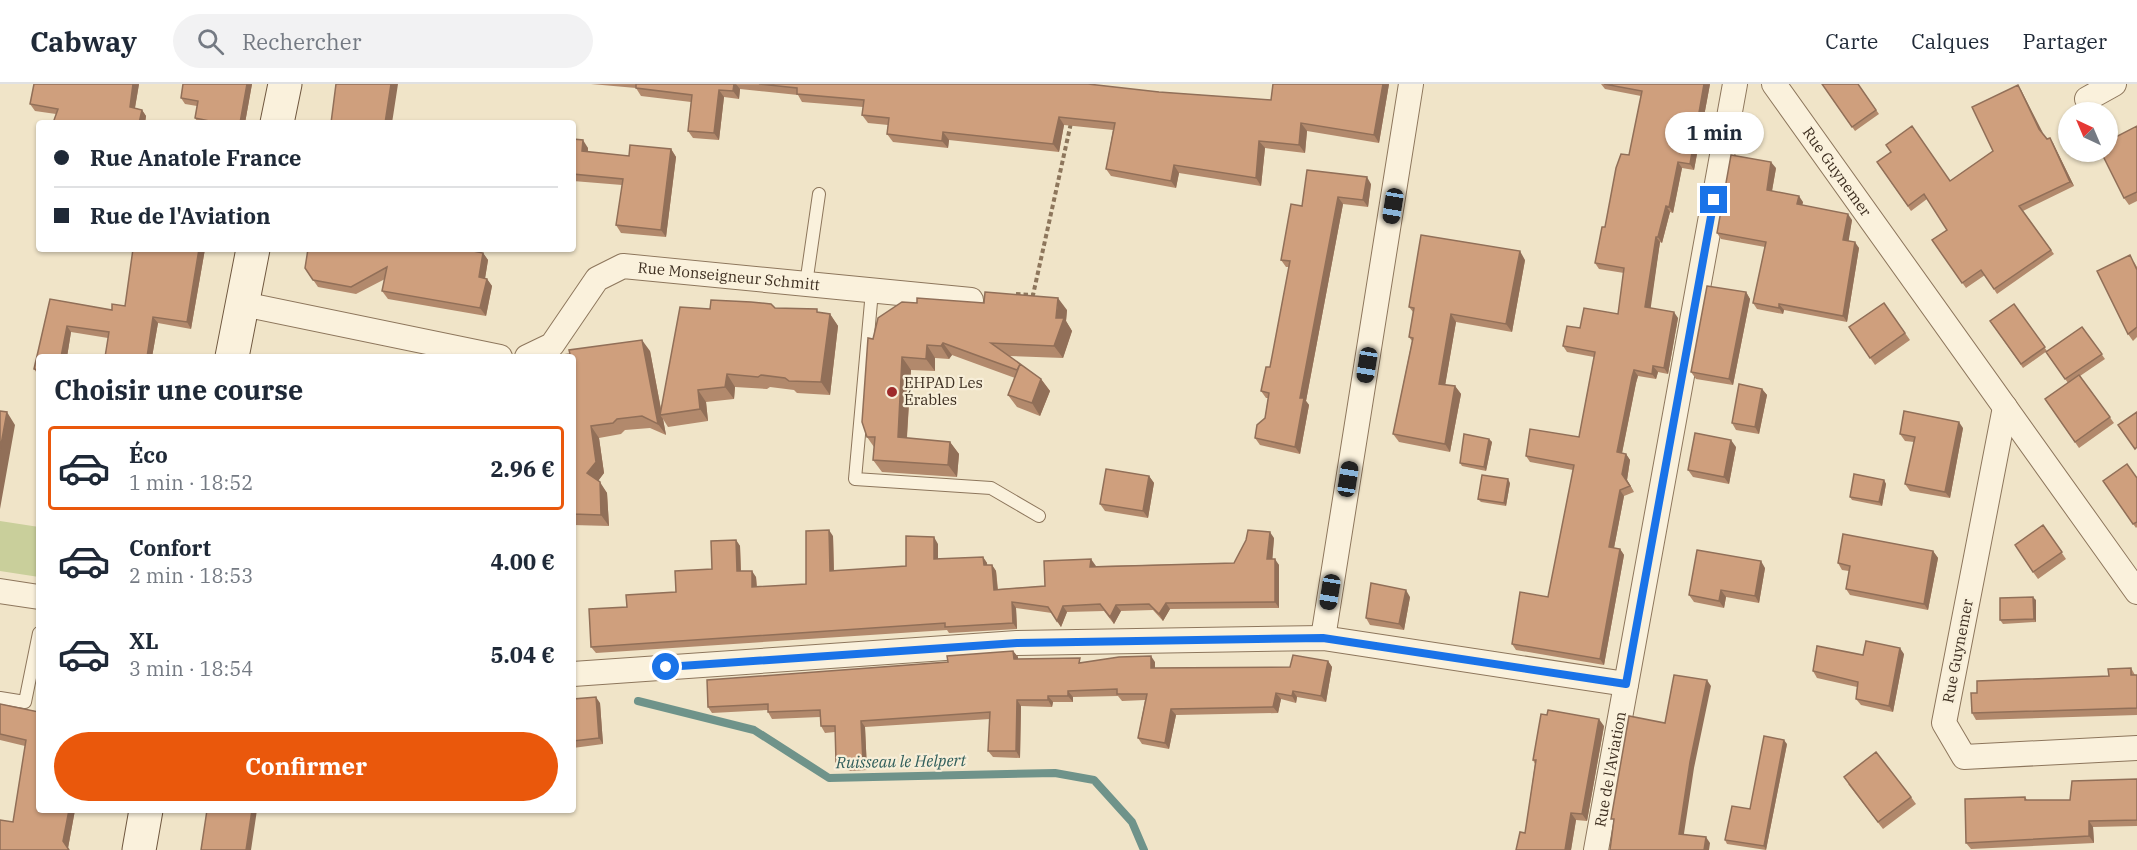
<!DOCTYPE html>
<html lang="fr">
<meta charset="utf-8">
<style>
body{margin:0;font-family:"IBM Plex Serif",serif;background:#f2f2f3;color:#1f2937;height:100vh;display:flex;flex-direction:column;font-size:22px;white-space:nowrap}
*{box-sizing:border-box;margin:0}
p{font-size:20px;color:#747a83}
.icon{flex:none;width:33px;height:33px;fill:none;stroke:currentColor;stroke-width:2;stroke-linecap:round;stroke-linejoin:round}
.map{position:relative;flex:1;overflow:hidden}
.sheet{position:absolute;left:36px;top:270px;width:540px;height:459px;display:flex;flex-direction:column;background:#fff;border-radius:6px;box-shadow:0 2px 4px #0004}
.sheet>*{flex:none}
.hud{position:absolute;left:36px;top:36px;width:540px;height:132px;border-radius:6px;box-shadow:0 2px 4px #0004;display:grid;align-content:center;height:132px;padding:0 18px;background:#fff}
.needle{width:39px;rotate:316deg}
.buttons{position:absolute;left:2058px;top:18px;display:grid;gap:12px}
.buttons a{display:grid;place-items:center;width:60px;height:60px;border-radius:50%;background:#fff;box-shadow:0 2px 4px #0004;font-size:30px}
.end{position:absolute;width:27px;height:27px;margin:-14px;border:8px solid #1a73e8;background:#fff;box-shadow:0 0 0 3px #fff}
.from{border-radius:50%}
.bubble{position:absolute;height:42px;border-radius:21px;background:#fff;box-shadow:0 2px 4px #0004;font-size:20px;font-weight:700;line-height:42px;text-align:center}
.car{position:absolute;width:18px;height:36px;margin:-18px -9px;border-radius:8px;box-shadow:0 0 4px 2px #0007;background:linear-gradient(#222 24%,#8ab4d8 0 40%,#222 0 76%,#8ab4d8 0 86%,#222 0)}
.hud b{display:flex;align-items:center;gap:21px;height:57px;font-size:22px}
.hud b+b{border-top:2px solid #e0e1e3}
.hud i{width:15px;height:15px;background:#1f2937}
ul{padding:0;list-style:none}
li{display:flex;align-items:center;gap:18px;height:84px;margin:0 12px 9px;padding:0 6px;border:3px solid transparent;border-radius:6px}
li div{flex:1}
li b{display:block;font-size:22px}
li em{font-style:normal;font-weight:700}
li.on{border-color:#ea580c}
li>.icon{width:54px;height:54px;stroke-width:1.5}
h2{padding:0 18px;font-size:27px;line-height:72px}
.button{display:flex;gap:12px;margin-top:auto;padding:12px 18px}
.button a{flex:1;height:69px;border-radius:36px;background:#ea580c;color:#fff;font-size:24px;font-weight:700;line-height:69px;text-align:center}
header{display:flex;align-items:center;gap:36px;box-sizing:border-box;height:84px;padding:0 30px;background:#fff;border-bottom:2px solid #e0e1e3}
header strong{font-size:28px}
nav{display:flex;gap:33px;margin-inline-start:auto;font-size:21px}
.search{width:420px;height:54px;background:#f2f2f3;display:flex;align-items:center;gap:15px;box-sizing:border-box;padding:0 21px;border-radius:33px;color:#747a83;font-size:22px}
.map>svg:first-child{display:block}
.green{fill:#c9cf9b}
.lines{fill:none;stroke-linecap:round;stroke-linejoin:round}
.stream{stroke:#6f938a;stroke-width:8}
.lane-casing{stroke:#8d765c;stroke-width:14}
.street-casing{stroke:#8d765c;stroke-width:26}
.secondary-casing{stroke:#6f573f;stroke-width:35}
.path{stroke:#8d765c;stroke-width:4;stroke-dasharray:4.5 3;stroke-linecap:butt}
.lane{stroke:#faf1dc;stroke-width:12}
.street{stroke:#faf1dc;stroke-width:24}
.secondary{stroke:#faf1dc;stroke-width:33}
.wall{fill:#b2896c}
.shaded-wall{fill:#916f58}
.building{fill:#cf9f7d;stroke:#916f58;stroke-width:1.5}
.route{stroke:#1a73e8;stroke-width:8}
.poi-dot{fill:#9e2a2b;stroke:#f7eed8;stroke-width:2}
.labels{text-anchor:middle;stroke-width:4.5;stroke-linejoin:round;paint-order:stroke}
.street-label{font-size:15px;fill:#3d2e20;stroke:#f7eed8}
.poi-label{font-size:15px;fill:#3d2e20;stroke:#f7eed8;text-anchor:start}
.water-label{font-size:16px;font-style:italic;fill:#2f5d5a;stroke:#f7eed8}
</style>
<header>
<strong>Cabway</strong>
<div class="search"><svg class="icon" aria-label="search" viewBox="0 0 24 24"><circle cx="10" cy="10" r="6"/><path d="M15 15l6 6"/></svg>Rechercher</div>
<nav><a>Carte</a><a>Calques</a><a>Partager</a></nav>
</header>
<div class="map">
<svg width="2137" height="766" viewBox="0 0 2137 766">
<rect width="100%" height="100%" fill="#f0e4c8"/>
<path class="green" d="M0 437 39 443V493L0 487Z"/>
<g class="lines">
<path class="stream" d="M638 617 754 646 829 694 1055 689 1094 696 1132 738 1144 766"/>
<g class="lane-casing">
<path id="lane" d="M806 200 819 110
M872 207 855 395 991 404 1039 432
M0 614 25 618 39 549"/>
</g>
<g class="street-casing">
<g id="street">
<path id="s1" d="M1774 0 2137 508"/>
<path d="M2087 15 2114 0"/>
<path d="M243 220 500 273"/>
<path id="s2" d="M527 273 552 261 597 195 623 182 971 216"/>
<path d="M2005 323 1944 639 1964 673 2137 664"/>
<path d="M0 507 39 513"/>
<path d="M1323 554 1411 0"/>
<path d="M573 590 1017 559 1323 554 1626 600"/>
<path id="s3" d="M1596 766 1735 0"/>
</g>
</g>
<g class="secondary-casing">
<path id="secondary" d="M277 39 285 0
M232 273 253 165
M139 766 146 726"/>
</g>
<path class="path" d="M1016 210 1033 211 1071 39"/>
<use href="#lane" class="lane"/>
<use href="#street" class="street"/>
<use href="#secondary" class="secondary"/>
</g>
<path class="wall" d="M34 0H139L135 24 142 26 146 32 145 39H53L56 30 35 27 30 20Z
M252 0 245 39H198L195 34 197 22 185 20 181 14Z
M591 0H1088L1159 8 1271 16 1273 0H1389L1379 59 1307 47 1305 69 1265 64 1261 102 1179 89 1176 104 1111 92 1106 85 1113 46 1064 41 1059 68 949 56 948 64 893 58 887 50 888 41 868 39 862 31 863 23 802 18 798 11 740 5 739 15 724 13 719 56 693 54 688 47 691 18 641 12 636 4Z
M1601 0H1710L1694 86 1682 84 1673 129 1670 128 1662 159 1660 158 1650 224 1678 234 1668 290 1658 288 1656 295 1638 292 1636 299 1622 369 1626 370 1630 376 1627 396 1634 408 1624 412 1614 464 1620 465 1624 471 1604 581 1516 566 1512 560 1548 513 1573 386 1530 378 1526 372 1579 353 1594 273 1567 268 1563 262 1580 244 1618 230 1624 189 1599 185 1595 179 1605 143 1629 71 1641 12 1605 5Z
M1822 0H1858L1879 30 1855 47Z
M2021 6 2042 49 2047 55 2050 54 2053 59 2074 102 2023 127 2054 170 1997 210 1985 191 1966 204 1932 156 1947 146 1927 115 1911 127 1877 78 1950 97 1993 67Z
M2137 42V117L2129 121 2124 114Z
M573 55 588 64V68L629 72 671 65 676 73 666 153 621 149 616 141 622 101 573 97Z
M1776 84 1772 107 1803 118 1802 121 1852 136 1848 157 1859 164 1847 238 1784 226 1783 230 1757 225 1753 219 1765 163 1721 155 1717 149Z
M1371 100 1368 123 1343 120 1306 317 1309 321 1300 370 1260 361 1255 354 1265 334 1268 314H1266L1261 307 1270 283 1289 183H1286L1281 176 1302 122Z
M123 165H205L191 245 158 239 152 273H105L108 254 71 248 67 273H39V292L34 285 50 215 112 226 125 222 133 167Z
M483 169 488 176 485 194 487 195 492 202 486 232 388 215 382 207 385 195 356 210 318 203 305 184Z
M1525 176 1512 248 1456 238 1445 301 1455 302 1461 310 1450 368 1399 358 1393 350 1412 257 1409 253 1413 228 1409 223Z
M2134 178 2137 183V253L2133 257 2128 250Z
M1746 208 1750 215 1733 301 1696 295 1691 288Z
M1884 219 1910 256 1875 281 1849 243Z
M2014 220 2047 267 2023 284 1990 237Z
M775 224 830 230 838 242 830 311 797 309 794 306 770 303 767 305 735 303 734 315 706 318 708 337 668 343 663 335 666 351 650 344 625 346 621 350 599 354 604 389 598 397 607 409 609 442 573 441V273L570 270 650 267 661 325 710 225Z
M1067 226 1066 237 1072 247 1063 274 1009 272 1041 295 1050 307 1040 332 1017 323 1008 311 1015 294 952 271 949 275 935 274V287L911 286 907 354 950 358 959 370 957 393 882 388 873 376 874 363 867 353 873 255Z
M2082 243 2105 275 2080 292 2114 339 2079 364 2045 315 2068 299 2046 268Z
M1762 305 1767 311 1759 350 1736 346 1732 339Z
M1963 344 1950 414 1910 407 1905 400 1914 358 1905 357 1900 350Z
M1489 355 1492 358 1486 387 1462 382 1460 379Z
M1736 363 1729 400 1693 393 1688 386Z
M1149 392 1154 399 1148 434 1105 427 1100 420Z
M2137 394V443L2136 444 2103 397Z
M1884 396 1886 400 1882 422 1852 416 1850 413Z
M1510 399 1506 422 1481 418 1478 415Z
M2043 441 2066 475 2038 495 2033 488Z
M833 452 834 487 906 482 938 460V475L983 473 987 479V481H992L996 487 998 505 1045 502 1096 482 1234 479 1274 454 1272 475 1279 481V524L1170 525 1163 537 1153 526 1121 527 1114 540 1104 527 1067 528 1061 543 1052 529 1016 524 1017 545 949 549 947 546 596 569 591 563 627 523 676 508 712 485 736 456 740 462 741 487 756 493 757 503 806 500Z
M1933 467 1938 474 1928 526 1850 511 1846 505 1849 487 1842 486 1838 479Z
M1765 484 1759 519 1726 513 1724 524 1694 518 1689 511Z
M1410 513 1404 546 1370 541 1366 534Z
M2036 516V538L2003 540 2000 536Z
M1013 567 1018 573V575L1083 579 1155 578V584L1290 583 1328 577 1332 583 1326 618 1297 613 1296 619 1281 615 1278 629 1176 631 1169 665 1142 660 1138 654 1145 616 1122 617 1118 612 1073 613V618H1053L1052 623 1021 622 1020 674 993 673 988 667 990 635 865 643 867 686 851 687 840 684 836 678 835 648 825 649 821 642 820 633 772 635 768 628V626L712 629 708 623Z
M1904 570 1893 628 1861 621 1856 615 1857 603 1817 594 1813 587 1863 571Z
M2131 584 2135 591H2137V631L1976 636 1972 629 1977 609 2109 592Z
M573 615 600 619 603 660 573 664Z
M0 620 39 628V726H75L68 764 13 738 25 662 0 656Z
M1604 642 1587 737 1576 736 1571 766H1516L1525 749 1535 680 1533 676Z
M1787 660 1766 766 1727 760 1725 756 1750 725Z
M2137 695V742L2093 743 2094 759 1971 765 1966 759 2025 713 2027 716H2070Z
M1848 700 1911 713 1916 720 1883 745Z"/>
<path class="shaded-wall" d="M133 0H139L134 29 130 23Z
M247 0H252L245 39H240Z
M391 0H398L392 39H385Z
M734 0H736L740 5 739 15 733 7Z
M1383 0H1389L1379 59 1374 51Z
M1704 0H1710L1694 86 1690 80Z
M2018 1 2021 6 2043 49 2039 45Z
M719 6 724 13 719 56 714 49Z
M142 26 146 32 145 39H139Z
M1059 33 1064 41 1059 68 1053 60Z
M1301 39 1307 47 1305 69 1299 61Z
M943 48 949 56 948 64 942 57Z
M2050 54 2053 59 2074 102 2070 98Z
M583 56 588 64 587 75 582 67Z
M1259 57 1265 64 1261 102 1256 94Z
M671 65 676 73 666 153 661 146Z
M1678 78 1682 84 1673 129 1669 123Z
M1771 78 1776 84 1771 112 1767 106Z
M1174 81 1179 89 1176 104 1171 97Z
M1367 93 1371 100 1368 123 1363 116Z
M1799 112 1803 118 1801 126 1797 120Z
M1338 113 1343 120 1306 317 1309 321 1300 370 1295 363 1300 314Z
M1666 122 1670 128 1662 159 1658 153Z
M1848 130 1852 136 1848 161 1843 156Z
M1656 153 1660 158 1650 229 1645 223Z
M1855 158 1859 164 1847 238 1843 232Z
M199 165H205L191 245 187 238Z
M1520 167 1525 176 1512 248 1506 240Z
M483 169 488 176 484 201 479 193Z
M487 195 492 202 486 232 480 224Z
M1746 208 1750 215 1733 301 1729 295Z
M1058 214 1067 226 1066 237 1072 247 1063 274 1054 262Z
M1779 220 1784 226 1783 230 1779 224Z
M1674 228 1678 234 1668 290 1664 284Z
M830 230 838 242 830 311 821 298Z
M1451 230 1456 238 1444 308 1439 300Z
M153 233 158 239 152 273H147Z
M67 242 71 248 67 273H61Z
M642 256 650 267 662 331H660L663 335 666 351 658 340Z
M943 259 952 271 949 275 941 262Z
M927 261 935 274V287L926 275Z
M902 273 911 286 906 365 898 353Z
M1653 282 1658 288 1656 295 1652 290Z
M1634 286 1638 292 1636 299 1621 374 1617 368 1632 293Z
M727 290 735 303 734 315 725 303Z
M1041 295 1050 307 1040 332 1032 319Z
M1455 302 1461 310 1450 368 1445 360Z
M1762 305 1767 311 1759 350 1755 343Z
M698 306 706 318 708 337 700 325Z
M7 328 15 341 0 425V366Z
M1959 338 1963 344 1950 414 1945 408Z
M591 342 599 354 604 389 595 401 587 389Z
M1489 355 1492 358 1486 387 1484 383Z
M1731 356 1736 363 1729 400 1724 393Z
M950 358 959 370 957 393 948 381Z
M1626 370 1630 376 1627 396 1634 408 1622 390Z
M1149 392 1154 399 1148 434 1143 427Z
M1508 395 1510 399 1506 422 1504 419Z
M1884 396 1886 400 1882 422 1879 418Z
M600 398 607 409 609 442 601 431Z
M1620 406 1624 412 1613 469 1609 463Z
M829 446 833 452 834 494 830 487Z
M1270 448 1274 454 1272 481 1267 475Z
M934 453 938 460V481L934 475Z
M736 456 740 462 741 494 737 487Z
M1620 465 1624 471 1604 581 1600 575Z
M1933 467 1938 474 1928 526 1924 520Z
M983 473 987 479 988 488 984 481Z
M1091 475 1096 482 1095 489 1090 483Z
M1275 475 1279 481V524L1275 518Z
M1761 477 1765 484 1759 519 1755 512Z
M992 481 996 487 998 512 994 506Z
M752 487 756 493 757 510 752 503Z
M1406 506 1410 513 1404 546 1399 540Z
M1721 506 1726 513 1724 524 1719 517Z
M2033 513 2036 516V538L2034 535Z
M1012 518 1016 524 1017 545 1013 539Z
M1166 519 1170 525 1163 537 1159 530Z
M1116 521 1121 527 1114 540 1110 533Z
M1063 522 1067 528 1061 543 1057 537Z
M1900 564 1904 570 1893 628 1889 622Z
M1013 567 1018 573V581L1014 575Z
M1151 572 1155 578V591L1151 584Z
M1328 577 1332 583 1326 618 1321 612Z
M1707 596 1711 602 1694 684 1683 756 1679 750 1690 678Z
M1068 607 1073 613V618L1068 612Z
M1293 607 1297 613 1296 619 1292 612Z
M1276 609 1281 615 1278 629 1273 623Z
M1048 612 1053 618 1052 623 1048 616Z
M596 613 600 619 603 660 599 654Z
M1017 616 1021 622 1020 674 1016 667Z
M1171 625 1176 631 1169 665 1165 659Z
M1599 635 1604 642 1587 737 1582 730Z
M861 637 865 643 867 686 863 679Z
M1784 656 1787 660 1766 766 1764 762Z
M69 726H75L68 764 63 757Z
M252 726H257L251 766H246Z
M1571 729 1576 736 1571 766H1565Z
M2089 737 2093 743 2094 759 2089 752Z
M1706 753 1710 759 1709 766H1704Z"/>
<path class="building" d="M34 0H133L130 23 142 26 139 39H98L94 38V39H53L58 25 30 20Z
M183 0H247L240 39H219L195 34 198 17 181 14Z
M336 0H391L385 39H331Z
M636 0H734L733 7 719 6 714 49 688 47 692 11 636 4Z
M759 0H1088L1159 8 1271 16 1273 0H1383L1374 51 1301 39 1299 61 1259 57 1256 94 1174 81 1171 97 1106 85 1115 39 1059 33 1053 60 943 48 942 57 887 50 889 34 862 31 864 16 797 10V4Z
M1604 0H1704L1690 80 1678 78 1669 123 1666 122 1658 153H1656L1645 223 1674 228 1664 284 1653 282 1652 290 1634 286 1632 293 1617 368 1626 370 1622 390 1630 402 1620 406 1609 463 1620 465 1600 575 1512 560 1520 508 1548 513 1574 381 1526 372 1530 345 1579 353 1595 268 1563 262 1567 242 1580 244 1584 224 1618 230 1624 184 1595 179 1602 143H1605L1616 84 1621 70 1629 71 1642 7Z
M1822 0H1858L1876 26 1852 43Z
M2018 1 2039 45 2047 55 2050 54 2070 98 2019 122 2051 166 1994 205 1981 186 1962 199 1932 156 1947 146 1924 110 1908 122 1877 78 1891 68 1886 61 1912 42 1950 97 1993 67 1972 23Z
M2137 42V108L2124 114 2101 68H2108V57Z
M573 55 583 56 582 67 629 72 630 61 671 65 661 146 616 141 623 95 573 90Z
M1731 71 1771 78 1767 106 1799 112 1797 120 1848 130 1843 156 1855 158 1843 232 1779 220V224L1753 219 1766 158 1717 149Z
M1307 86 1367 93 1363 116 1338 113 1300 314H1304L1295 363 1255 354 1257 341 1265 334 1269 309 1261 307 1266 283H1270L1290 177 1281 176 1291 120 1302 122Z
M1421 151 1520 167 1506 240 1451 230 1439 300 1455 302 1445 360 1393 350 1413 254 1409 253 1414 224 1409 223Z
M133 165H199L187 238 153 233 147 273H105L109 248 67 242 61 273H39V286L34 285 50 215 112 226V220L125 222Z
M308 165H463L483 169 479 193 487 195 480 224 382 207 387 183 351 203 313 196 305 184Z
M2130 171 2137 186V243L2128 250 2097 187Z
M1707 202 1746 208 1729 295 1691 288Z
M985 208 1058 214 1056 234H1064L1054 262 991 259 1041 295 1032 319 1008 311 1020 280 1017 286 943 259 941 262 927 261 926 275 902 273 898 353 950 358 948 381 873 376 875 353H867L862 338 868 254 873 255 878 234 902 218 917 219V214L984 219Z
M711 216 751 218 771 220 775 224 817 225V228L830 230 821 298 789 297 785 294 761 291 758 293 727 290 725 303 698 306 700 325 660 331 680 223 710 225Z
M1884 219 1905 249 1870 274 1849 243Z
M2014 220 2045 263 2021 280 1990 237Z
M2082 243 2102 270 2065 295 2046 268Z
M642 256 658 340 642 332 617 335 613 339 591 342 596 378 587 389 600 398 601 431 573 430V273H549L570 270 569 266Z
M2079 291 2110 333 2075 358 2045 315Z
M1739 300 1762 305 1755 343 1732 339Z
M0 327 7 328 0 366Z
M1904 327 1959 338 1945 408 1905 400 1915 353 1900 350Z
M2137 328V363L2135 365 2118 341Z
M1695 349 1731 356 1724 393 1688 386Z
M1464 350 1489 355 1484 383 1460 379Z
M2127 380 2137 394V438L2133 440 2103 397Z
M1106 385 1149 392 1143 427 1100 420Z
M1854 390 1884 396 1879 418 1850 413Z
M1482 391 1508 395 1504 419 1478 415Z
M2043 441 2062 468 2033 488 2015 461Z
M829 446 830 487 906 482V452L934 453V475L983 473 984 481H992L994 506 1045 502 1044 477 1091 475 1090 483 1234 479 1246 456 1248 446 1270 448 1267 475H1275V518L1166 519 1159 530 1149 520 1116 521 1110 533 1100 520 1063 522 1057 537 1048 523 1012 518 1013 539 945 543V539L591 563 589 525 627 523 626 511 676 508 675 487 712 485 711 457 736 456 737 487H752V503L806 500V447Z
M1843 450 1933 467 1924 520 1846 505 1850 482 1838 479Z
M1697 466 1761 477 1755 512 1721 506 1719 517 1689 511Z
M1371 499 1406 506 1399 540 1366 534Z
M2033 513 2034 535 2000 536V514Z
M1866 557 1900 564 1889 622 1856 615 1858 598 1813 587 1817 562 1863 571Z
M1013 567 1014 575 1080 574 1079 579 1119 573 1151 572V584L1290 583 1293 571 1328 577 1321 612 1293 607 1292 612 1276 609 1273 623 1171 625 1165 659 1138 654 1147 610H1117V605L1068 607V612H1048V616H1017L1016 667H988L990 628 861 637 863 679 847 681 836 678 835 642H821L820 626 768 628V620L708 623 707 596 948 578 947 572Z
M2131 584V591H2137V624L1972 629 1971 609H1977V597L2109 592 2108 585Z
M1674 591 1707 596 1690 678 1679 750 1706 753 1704 766H1610L1614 735H1611L1629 632 1665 639Z
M596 613 599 654 573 657V615Z
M0 620 39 628V726H69L63 757 69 766H0V736L13 738 26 656 0 650Z
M1548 626 1599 635 1582 730 1571 729 1565 766H1516L1520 748 1525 749 1536 676H1533L1541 630 1547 631Z
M1764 652 1784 656 1764 762 1725 756 1732 722 1750 725Z
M1876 668 1911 713 1878 738 1844 693Z
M2137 695V736L2089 737V752L1966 759 1965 715 2025 713V716H2070L2072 697Z
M207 726H252L246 766H201Z"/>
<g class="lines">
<path class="route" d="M666 583 1017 559 1323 554 1626 600 1714 116"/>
</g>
<circle class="poi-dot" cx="892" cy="308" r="6"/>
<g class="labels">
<g class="street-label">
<text dy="5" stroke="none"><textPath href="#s1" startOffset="108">Rue Guynemer</textPath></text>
<text dy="5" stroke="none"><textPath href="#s2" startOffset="243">Rue Monseigneur Schmitt</textPath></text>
<text transform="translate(1958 567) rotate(-79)" y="5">Rue Guynemer</text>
<text dy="5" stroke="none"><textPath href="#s3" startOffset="82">Rue de l'Aviation</textPath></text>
</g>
<g class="poi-label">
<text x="904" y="304">EHPAD Les<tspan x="904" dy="17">Érables</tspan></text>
</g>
<g class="water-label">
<text transform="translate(901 677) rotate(-1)" y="6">Ruisseau le Helpert</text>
</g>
</g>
</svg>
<div class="buttons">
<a><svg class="needle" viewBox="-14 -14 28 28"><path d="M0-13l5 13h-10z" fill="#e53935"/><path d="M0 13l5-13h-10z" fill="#747a83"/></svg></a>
</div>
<i class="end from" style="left:666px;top:583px"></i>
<i class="end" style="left:1714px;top:116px"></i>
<div class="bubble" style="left:1665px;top:28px;width:99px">1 min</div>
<i class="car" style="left:1393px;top:122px;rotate:189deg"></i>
<i class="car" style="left:1367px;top:281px;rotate:189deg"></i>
<i class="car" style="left:1348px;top:395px;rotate:9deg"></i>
<i class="car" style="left:1330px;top:508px;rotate:189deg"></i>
<div class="hud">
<b><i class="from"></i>Rue Anatole France</b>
<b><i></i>Rue de l'Aviation</b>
</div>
<section class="sheet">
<h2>Choisir une course</h2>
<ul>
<li class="on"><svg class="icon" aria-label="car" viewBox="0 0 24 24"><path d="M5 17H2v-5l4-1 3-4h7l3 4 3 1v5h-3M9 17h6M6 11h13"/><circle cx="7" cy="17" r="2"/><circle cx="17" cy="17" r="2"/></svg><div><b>Éco</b><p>1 min · 18:52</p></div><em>2.96 €</em></li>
<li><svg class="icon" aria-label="car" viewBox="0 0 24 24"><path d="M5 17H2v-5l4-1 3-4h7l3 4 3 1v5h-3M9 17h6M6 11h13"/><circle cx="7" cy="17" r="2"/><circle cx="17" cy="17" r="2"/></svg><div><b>Confort</b><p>2 min · 18:53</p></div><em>4.00 €</em></li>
<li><svg class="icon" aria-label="car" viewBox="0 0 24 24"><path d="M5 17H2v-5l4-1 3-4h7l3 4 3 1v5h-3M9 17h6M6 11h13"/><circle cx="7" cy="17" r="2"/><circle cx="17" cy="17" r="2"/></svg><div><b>XL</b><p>3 min · 18:54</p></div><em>5.04 €</em></li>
</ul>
<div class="button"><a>Confirmer</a></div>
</section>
</div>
